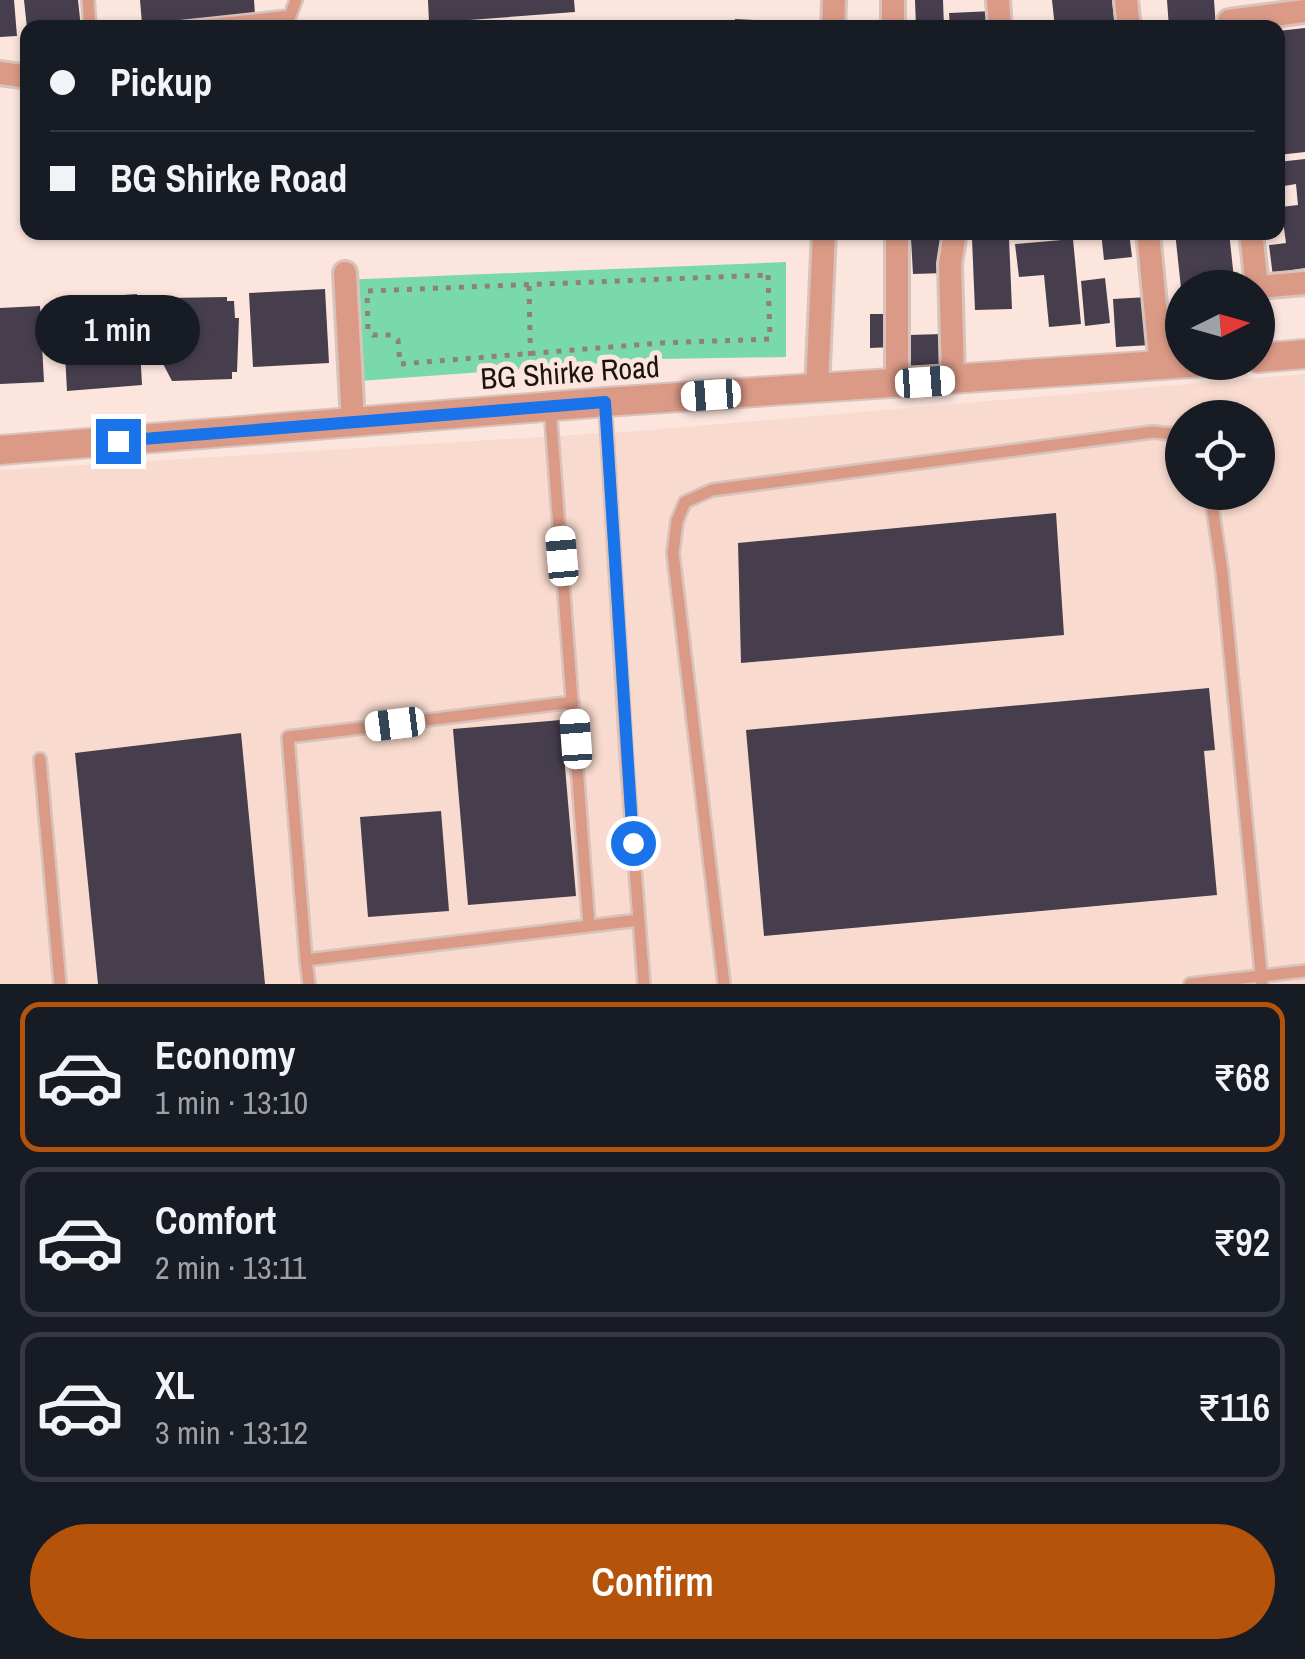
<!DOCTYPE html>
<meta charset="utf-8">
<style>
body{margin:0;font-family:"Archivo Narrow",sans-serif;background:#242831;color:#f1f3f6;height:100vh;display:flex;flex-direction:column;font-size:38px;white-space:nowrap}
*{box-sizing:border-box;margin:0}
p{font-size:32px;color:#9ea1a6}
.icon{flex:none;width:55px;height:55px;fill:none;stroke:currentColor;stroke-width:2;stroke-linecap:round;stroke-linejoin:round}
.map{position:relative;height:984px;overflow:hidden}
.panel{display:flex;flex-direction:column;background:#171b24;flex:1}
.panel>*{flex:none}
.top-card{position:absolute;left:20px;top:20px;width:1265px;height:220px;border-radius:20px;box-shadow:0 2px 8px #0004;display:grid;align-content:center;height:220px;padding:0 30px;background:#171b24}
.needle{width:65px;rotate:85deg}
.controls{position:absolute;left:1165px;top:270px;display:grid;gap:20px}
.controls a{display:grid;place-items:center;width:110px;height:110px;border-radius:50%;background:#171b24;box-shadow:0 2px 8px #0004;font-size:50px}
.end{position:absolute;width:45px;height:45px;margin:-22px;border:12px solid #1a73e8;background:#fff;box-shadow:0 0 0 5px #fff}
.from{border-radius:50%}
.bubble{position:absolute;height:70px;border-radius:35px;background:#171b24;box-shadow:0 2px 8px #0004;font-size:32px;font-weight:600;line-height:70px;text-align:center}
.car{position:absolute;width:30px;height:60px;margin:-30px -15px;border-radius:12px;box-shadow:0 0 8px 2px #0007;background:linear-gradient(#fff 24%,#345 0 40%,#fff 0 76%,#345 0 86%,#fff 0)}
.top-card b{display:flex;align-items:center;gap:35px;height:95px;font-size:38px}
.top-card b+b{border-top:2px solid #363941}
.top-card i{width:25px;height:25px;background:#f1f3f6}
ul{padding:18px 0 0;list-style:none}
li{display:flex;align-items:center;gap:30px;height:150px;margin:0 20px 15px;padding:0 10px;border:5px solid #363941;border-radius:20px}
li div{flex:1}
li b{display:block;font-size:38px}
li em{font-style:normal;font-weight:600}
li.current{border-color:#b45309}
li>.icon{width:90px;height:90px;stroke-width:1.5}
.cta{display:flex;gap:20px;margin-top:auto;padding:20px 30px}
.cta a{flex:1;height:115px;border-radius:60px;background:#b45309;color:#fff;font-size:40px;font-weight:600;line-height:115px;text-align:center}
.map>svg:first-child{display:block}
.built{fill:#f9dace;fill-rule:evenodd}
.green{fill:#7ad9ab}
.building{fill:#463e4d}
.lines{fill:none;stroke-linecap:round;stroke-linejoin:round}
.service-casing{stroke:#d8c3bc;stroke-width:16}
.minor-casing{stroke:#d8c3bc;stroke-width:28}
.tertiary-casing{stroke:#d8c3bc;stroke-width:32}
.path{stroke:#90807b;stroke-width:5;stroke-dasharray:5 8;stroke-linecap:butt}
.service{stroke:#db9a86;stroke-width:11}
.minor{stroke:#db9a86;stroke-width:22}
.tertiary{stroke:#db9a86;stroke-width:28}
.route{stroke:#1a73e8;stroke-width:12}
.labels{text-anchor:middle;stroke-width:10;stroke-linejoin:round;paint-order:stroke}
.street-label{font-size:30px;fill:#1a1310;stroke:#fce5dd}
</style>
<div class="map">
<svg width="1305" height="984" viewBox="0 0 1305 984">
<rect width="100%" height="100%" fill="#fce5dd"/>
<path class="built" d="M1305 374V984H0V470L639 431ZM1182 418H1258V492H1182Z"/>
<path class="green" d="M786 262V357L659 359 346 382 339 280Z"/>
<path class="building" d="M0 0H14L17 36 0 37Z
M24 0H78L81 28H27Z
M140 0H254L255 15 142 24Z
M428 0H574L575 12 429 23Z
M915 0H943L944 28H916Z
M1052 0H1112L1115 28H1055Z
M1167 0H1214L1216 28H1169Z
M993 11 994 28H950L949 13Z
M735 19 813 23V28H734Z
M1305 28V152L1278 155V31Z
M1305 159V268L1285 271 1286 275 1273 277 1269 245 1286 243 1281 207 1298 205 1296 184 1278 187V162Z
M1101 232H1129L1132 257 1104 260Z
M1175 232H1229L1235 288H1181Z
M943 237 945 273 913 274 911 239Z
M1009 238 1012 309 975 310 972 239Z
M1073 239 1081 324 1049 327 1044 275 1019 277 1015 244Z
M1105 278 1110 323 1085 326 1081 281Z
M325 289 329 363 253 367 249 293Z
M137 294 138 325 55 330 53 300Z
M227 297V301H234L235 318H239L237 372H232V379L172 381 160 358 162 306H168V298Z
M1148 297 1151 345 1116 347 1113 299Z
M40 306 44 382 0 384V308Z
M870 314H894L893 347 870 348Z
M943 334 944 364 909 366 908 335Z
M140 348 142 385 67 391 65 354Z
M1056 513 1064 635 741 663 738 543Z
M1209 688 1215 750 1204 751 1217 895 764 936 746 730Z
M561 720 576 896 468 905 453 729Z
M241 733 265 984H98L75 753Z
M441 811 449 911 368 917 360 817Z"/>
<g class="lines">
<g class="service-casing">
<path id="service" d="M88 0 90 28
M180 28 290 16 296 0
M605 402 627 766 644 984
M550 407 589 926 639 920
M1210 492 1222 571 1262 984
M573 702 288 737 306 960 589 926
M40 759 60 984
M306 960 309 984
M724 984 673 553 677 521 685 502 712 490 1153 432 1182 435
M1190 984 1305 971"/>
</g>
<g class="minor-casing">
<path id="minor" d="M893 0V28
M998 0 1000 28
M1126 0 1129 28
M833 28 834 0
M1230 28 1229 21 1305 11
M0 73 28 77
M897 232V384
M1148 232 1161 367
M1251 232 1257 287 1305 283
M345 273 353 422
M953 380 950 264 955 232
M817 389 824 232"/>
</g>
<g class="tertiary-casing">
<path id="tertiary" d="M1258 358 1305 354
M0 450 605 402 1205 362"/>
</g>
<path class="path" d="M768 275 770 339 660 343 400 364 398 340 391 335H373L368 331 367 291Z
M529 286 531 385"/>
<use href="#service" class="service"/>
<use href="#minor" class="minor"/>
<use href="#tertiary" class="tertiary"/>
</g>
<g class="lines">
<path class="route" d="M118 441 605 402 633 843"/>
</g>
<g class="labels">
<g class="street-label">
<text transform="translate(570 373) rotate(-4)" y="10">BG Shirke Road</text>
</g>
</g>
</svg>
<div class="controls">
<a><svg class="needle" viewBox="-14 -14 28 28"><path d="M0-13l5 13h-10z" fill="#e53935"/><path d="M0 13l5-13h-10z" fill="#9ea1a6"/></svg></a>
<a><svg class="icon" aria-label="locate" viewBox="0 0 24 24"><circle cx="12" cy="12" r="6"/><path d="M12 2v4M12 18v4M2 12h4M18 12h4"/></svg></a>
</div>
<i class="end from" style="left:633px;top:843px"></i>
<i class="end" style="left:118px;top:441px"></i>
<div class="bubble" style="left:35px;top:295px;width:165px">1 min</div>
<i class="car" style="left:925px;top:382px;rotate:86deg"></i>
<i class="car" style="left:711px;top:395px;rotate:266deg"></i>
<i class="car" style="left:562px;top:556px;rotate:355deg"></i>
<i class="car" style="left:395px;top:724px;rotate:263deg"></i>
<i class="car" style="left:576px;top:739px;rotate:356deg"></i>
<div class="top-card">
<b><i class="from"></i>Pickup</b>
<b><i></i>BG Shirke Road</b>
</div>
</div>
<section class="panel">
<ul>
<li class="current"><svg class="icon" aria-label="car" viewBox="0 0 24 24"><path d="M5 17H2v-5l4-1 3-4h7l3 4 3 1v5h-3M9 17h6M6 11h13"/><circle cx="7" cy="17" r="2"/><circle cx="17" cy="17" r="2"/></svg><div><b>Economy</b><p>1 min · 13:10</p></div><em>₹68</em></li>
<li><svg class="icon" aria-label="car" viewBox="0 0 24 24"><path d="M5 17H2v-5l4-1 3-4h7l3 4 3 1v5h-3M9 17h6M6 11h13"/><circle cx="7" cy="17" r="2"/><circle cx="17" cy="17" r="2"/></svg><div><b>Comfort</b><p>2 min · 13:11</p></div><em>₹92</em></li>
<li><svg class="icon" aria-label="car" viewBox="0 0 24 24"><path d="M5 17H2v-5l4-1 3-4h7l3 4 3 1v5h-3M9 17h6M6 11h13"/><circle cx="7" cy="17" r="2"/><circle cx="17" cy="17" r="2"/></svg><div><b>XL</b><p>3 min · 13:12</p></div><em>₹116</em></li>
</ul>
<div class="cta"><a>Confirm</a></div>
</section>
